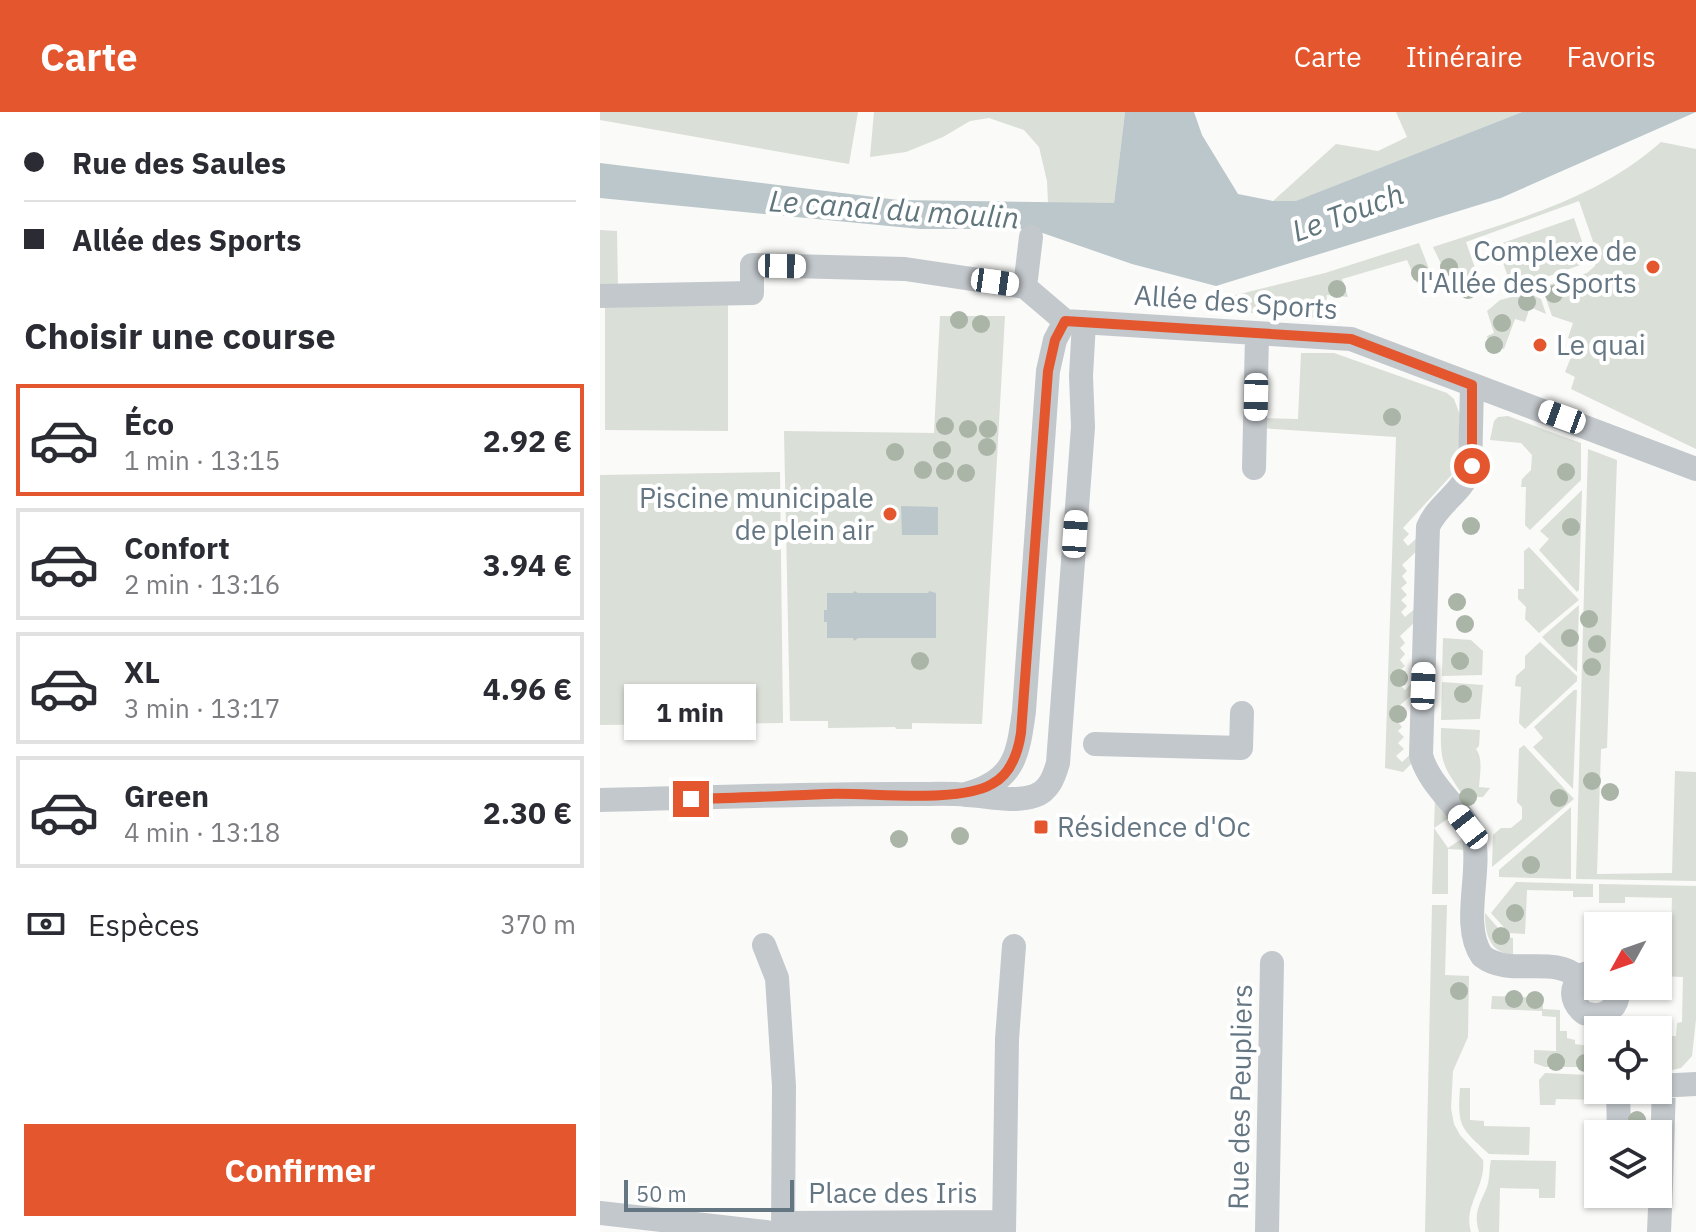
<!DOCTYPE html>
<html lang="fr">
<meta charset="utf-8">
<style>
body{margin:0;font-family:"IBM Plex Sans",sans-serif;background:#f2f2f3;color:#2b2b33;height:100vh;display:flex;flex-direction:column;font-size:30px;white-space:nowrap}
*{box-sizing:border-box;margin:0}
p{font-size:26px;color:#7c7c81}
.icon{flex:none;width:44px;height:44px;fill:none;stroke:currentColor;stroke-width:2;stroke-linecap:round;stroke-linejoin:round}
.map{position:relative;flex:1;overflow:hidden}
.details{display:flex;flex-direction:column;background:#fff;width:600px}
.details>*{flex:none}
.guide{display:grid;align-content:center;height:176px;padding:0 24px;background:#fff}
.needle{width:52px;rotate:230deg}
.fabs{position:absolute;left:984px;top:800px;display:grid;gap:16px}
.fabs a{display:grid;place-items:center;width:88px;height:88px;border-radius:0px;background:#fff;box-shadow:0 2px 6px #0004;font-size:40px}
.scale{position:absolute;left:24px;bottom:20px;width:170px;box-sizing:border-box;padding-left:8px;border:4px solid #657683;border-top:0;font-size:22px;line-height:28px;white-space:nowrap;color:#657683;-webkit-text-stroke:6px #fff;paint-order:stroke}
.end{position:absolute;width:36px;height:36px;margin:-18px;border:10px solid #e4572e;background:#fff;box-shadow:0 0 0 4px #fff}
.from{border-radius:50%}
.bubble{position:absolute;height:56px;border-radius:0px;background:#fff;box-shadow:0 2px 6px #0004;font-size:26px;font-weight:700;line-height:56px;text-align:center}
.car{position:absolute;width:24px;height:48px;margin:-24px -12px;border-radius:10px;box-shadow:0 0 6px 2px #0007;background:linear-gradient(#fff 24%,#345 0 40%,#fff 0 76%,#345 0 86%,#fff 0)}
.guide b{display:flex;align-items:center;gap:28px;height:76px;font-size:30px}
.guide b+b{border-top:2px solid #e1e1e2}
.guide i{width:20px;height:20px;background:#2b2b33}
ul{padding:0;list-style:none}
li{display:flex;align-items:center;gap:24px;height:112px;margin:0 16px 12px;padding:0 8px;border:4px solid #e1e1e2;border-radius:0px}
li div{flex:1}
li b{display:block;font-size:30px}
li em{font-style:normal;font-weight:700}
li.on{border-color:#e4572e}
li>.icon{width:72px;height:72px;stroke-width:1.5}
h2{padding:0 24px;font-size:36px;line-height:96px}
.pay{display:flex;align-items:center;gap:20px;height:88px;padding:0 24px;font-size:30px}
.pay p{margin-inline-start:auto}
.cta{display:flex;gap:16px;margin-top:auto;padding:16px 24px}
.cta a{flex:1;height:92px;border-radius:0px;background:#e4572e;color:#fff;font-size:32px;font-weight:700;line-height:92px;text-align:center}
header{display:flex;align-items:center;gap:48px;box-sizing:border-box;height:112px;padding:0 40px;background:#e4572e;color:#fff}
header strong{font-size:38px}
nav{display:flex;gap:44px;margin-inline-start:auto;font-size:28px}
main{display:flex;flex:1;min-height:0}
.map>svg:first-child{display:block}
.green{fill:#dadfd7}
.water{fill:#bbc7cb}
.lines{fill:none;stroke-linecap:round;stroke-linejoin:round}
.minor{stroke:#c3c8cc;stroke-width:24}
.tree{fill:#aab4a7}
.route{stroke:#e4572e;stroke-width:10}
.poi-dot{fill:#e4572e;stroke:#fff;stroke-width:3}
.labels{text-anchor:middle;stroke-width:8;stroke-linejoin:round;paint-order:stroke}
.poi-label{font-size:28px;fill:#657683;stroke:#fff;text-anchor:end}
.street-label{font-size:28px;fill:#657683;stroke:#fff}
.water-label{font-size:30px;font-style:italic;fill:#60757c;stroke:#fff}
</style>
<header>
<strong>Carte</strong>
<nav><a>Carte</a><a>Itinéraire</a><a>Favoris</a></nav>
</header>
<main>
<section class="details">
<div class="guide">
<b><i class="from"></i>Rue des Saules</b>
<b><i></i>Allée des Sports</b>
</div>
<h2>Choisir une course</h2>
<ul>
<li class="on"><svg class="icon" aria-label="car" viewBox="0 0 24 24"><path d="M5 17H2v-5l4-1 3-4h7l3 4 3 1v5h-3M9 17h6M6 11h13"/><circle cx="7" cy="17" r="2"/><circle cx="17" cy="17" r="2"/></svg><div><b>Éco</b><p>1 min · 13:15</p></div><em>2.92 €</em></li>
<li><svg class="icon" aria-label="car" viewBox="0 0 24 24"><path d="M5 17H2v-5l4-1 3-4h7l3 4 3 1v5h-3M9 17h6M6 11h13"/><circle cx="7" cy="17" r="2"/><circle cx="17" cy="17" r="2"/></svg><div><b>Confort</b><p>2 min · 13:16</p></div><em>3.94 €</em></li>
<li><svg class="icon" aria-label="car" viewBox="0 0 24 24"><path d="M5 17H2v-5l4-1 3-4h7l3 4 3 1v5h-3M9 17h6M6 11h13"/><circle cx="7" cy="17" r="2"/><circle cx="17" cy="17" r="2"/></svg><div><b>XL</b><p>3 min · 13:17</p></div><em>4.96 €</em></li>
<li><svg class="icon" aria-label="car" viewBox="0 0 24 24"><path d="M5 17H2v-5l4-1 3-4h7l3 4 3 1v5h-3M9 17h6M6 11h13"/><circle cx="7" cy="17" r="2"/><circle cx="17" cy="17" r="2"/></svg><div><b>Green</b><p>4 min · 13:18</p></div><em>2.30 €</em></li>
</ul>
<div class="pay"><svg class="icon" aria-label="cash" viewBox="0 0 24 24"><path d="M3 7h18v10H3z"/><circle cx="12" cy="12" r="2"/></svg>Espèces<p>370 m</p></div>
<div class="cta"><a>Confirmer</a></div>
</section>
<div class="map">
<svg width="1096" height="1120" viewBox="0 0 1096 1120">
<rect width="100%" height="100%" fill="#fafaf8"/>
<path class="green" d="M0 0H258L249 52 0 8Z
M274 0H525L514 91H448L447 69 439 35 424 18 389 6 370 9 343 25 306 40 270 45Z
M796 0H922L697 89H673L736 32 778 39 807 25Z
M1061 30 1096 37V337L971 277 975 265 965 260 977 230 968 226 973 211 952 204 942 175 987 161 995 154 996 138 979 89 866 130 883 179 867 186 843 156 833 135C913 108 996 88 1061 30Z
M974 106 989 150 912 177 897 133Z
M0 118 17 119 18 180H0Z
M819 131 831 162 817 171 807 148 742 167 748 185 727 183 725 206 710 205V196L694 195 693 205 657 202 616 192 636 183 725 161Z
M928 181 941 187 946 202 930 195 925 210 915 207 904 237 889 232 887 224 894 221 887 199 900 188Z
M5 191 128 192V319L5 318Z
M340 204H405L382 612 312 611V617H296L295 615 228 616V609H190L184 319 334 321Z
M701 241H734L847 281 854 287 860 303 858 356 803 416 809 422 803 428 808 434 819 424V437L802 453 807 459 802 464 807 471 801 476 807 483 801 488 807 494 801 500 805 505 817 495 816 509 800 524 805 531 800 536 805 542 800 548 805 554 799 559 805 566 799 572 805 578 815 568V580L798 595 804 602 797 609 802 615 798 619 804 625 798 631 804 637 796 644 802 650 813 640 812 651 803 660 785 656 796 325 660 316 661 306 698 307Z
M908 304 981 331V368L930 418 925 413 926 375H921L922 367 931 358 932 343 921 331 890 328 894 309 898 305Z
M988 337 1017 348 1007 636 1001 637 997 762 1072 761 1075 659 1096 660V769L976 767Z
M180 360 183 611 0 613V363Z
M982 378 979 478 977 480 939 438 949 427 940 419Z
M929 435 979 488 939 521 925 507 926 495 918 487V477H924V439Z
M979 493 977 560 942 525Z
M843 526 871 528 883 539 882 563 842 564Z
M940 530 977 564V569L925 617 919 611 921 575 915 574 916 564 925 556V544Z
M842 570 883 573 880 607 841 608Z
M974 578H977L973 677 933 635 943 626 934 615Z
M841 616 880 618 879 634 876 637C883 646 880 662 879 675L890 676 883 685H864C844 655 840 652 841 616Z
M924 633 974 687 892 755 893 723 901 716H911L922 707V695L917 690 919 637Z
M835 686 849 706 834 716 848 736 863 726 866 738 848 737V782H832Z
M971 695V767L899 765V758Z
M916 770 993 772V785H973V779L927 778 925 822 909 821 891 801Z
M999 772 1096 774V907L1092 944 1081 956 1072 958V945L1058 944V924H1076L1077 911 1082 910 1083 865 1060 864 1061 825 1071 824 1072 786 1025 785V791H999Z
M832 793H847L845 863 869 864 868 925 853 959 851 996 854 1012 860 1023 883 1048C886 1075 863 1093 871 1120H825Z
M885 801 906 825 913 826V843C889 840 885 822 885 801Z
M892 884 943 886V897L960 898V919H967V926L975 928V932L990 934 991 916 998 919V931L996 930 992 936 995 939 991 945 995 949 990 955H945L934 951V938L956 939V905L942 904V899L891 897Z
M945 961 988 963 998 970V978H1005L1006 981 1003 988 956 987 955 993H940L939 968Z
M860 976H870V1008L884 1009V1014L930 1015 929 1043 889 1042C861 1016 857 1015 860 976Z
M891 1048 956 1049 955 1086H939V1077L900 1076 899 1120H879C873 1101 880 1092 887 1075 890 1066 889 1057 891 1048Z"/>
<path class="water" d="M525 0H594L602 23 638 82 673 89H696L922 0H1096L901 86 616 174 532 152 431 117H320L0 86V51L298 88 514 91Z
M301 394 338 395V423H302Z
M254 479 258 481H328L329 479 336 481V526H258L254 529 253 526H227V510H224V498H227V481H253Z"/>
<g class="lines">
<path class="minor" d="M431 125 425 175 465 209
M0 184 152 181V153L305 157 425 175
M465 209 751 227 1096 357
M872 273 870 359C861 381 837 393 828 415L821 643C829 676 869 702 874 727 881 762 861 814 882 844 910 866 953 842 979 866
M654 356 657 223
M495 632 641 636 642 601
M369 681C415 668 418 642 424 599L448 259 455 228 465 209
M0 688C106 686 212 681 318 682 334 682 351 681 367 683 388 684 414 691 434 684 449 679 454 665 458 651L483 315 481 264 484 210
M164 833 177 866 184 974 183 1120
M998 858 981 863C970 876 970 889 984 901 1005 908 1020 896 1018 874
M1058 974 1096 972
M1018 978 1019 1022
M1058 1070 1061 1073 1059 1120
M1061 1073 1064 973
M0 1101 166 1120
M183 1111 404 1110
M404 1120 407 927 414 834
M667 1120 672 851"/>
</g>
<g class="tree">
<circle cx="849" cy="155" r="9"/>
<circle cx="820" cy="161" r="9"/>
<circle cx="737" cy="177" r="9"/>
<circle cx="868" cy="178" r="9"/>
<circle cx="954" cy="182" r="9"/>
<circle cx="927" cy="190" r="9"/>
<circle cx="359" cy="208" r="9"/>
<circle cx="902" cy="211" r="9"/>
<circle cx="381" cy="212" r="9"/>
<circle cx="894" cy="233" r="9"/>
<circle cx="792" cy="305" r="9"/>
<circle cx="345" cy="314" r="9"/>
<circle cx="368" cy="317" r="9"/>
<circle cx="388" cy="317" r="9"/>
<circle cx="387" cy="335" r="9"/>
<circle cx="342" cy="338" r="9"/>
<circle cx="295" cy="340" r="9"/>
<circle cx="323" cy="358" r="9"/>
<circle cx="345" cy="359" r="9"/>
<circle cx="966" cy="360" r="9"/>
<circle cx="366" cy="361" r="9"/>
<circle cx="871" cy="414" r="9"/>
<circle cx="971" cy="415" r="9"/>
<circle cx="857" cy="490" r="9"/>
<circle cx="989" cy="507" r="9"/>
<circle cx="865" cy="512" r="9"/>
<circle cx="970" cy="526" r="9"/>
<circle cx="997" cy="532" r="9"/>
<circle cx="320" cy="549" r="9"/>
<circle cx="860" cy="549" r="9"/>
<circle cx="992" cy="555" r="9"/>
<circle cx="799" cy="566" r="9"/>
<circle cx="863" cy="582" r="9"/>
<circle cx="798" cy="602" r="9"/>
<circle cx="992" cy="669" r="9"/>
<circle cx="1010" cy="680" r="9"/>
<circle cx="868" cy="685" r="9"/>
<circle cx="959" cy="686" r="9"/>
<circle cx="360" cy="724" r="9"/>
<circle cx="299" cy="727" r="9"/>
<circle cx="931" cy="753" r="9"/>
<circle cx="915" cy="801" r="9"/>
<circle cx="901" cy="824" r="9"/>
<circle cx="859" cy="879" r="9"/>
<circle cx="914" cy="887" r="9"/>
<circle cx="935" cy="888" r="9"/>
<circle cx="956" cy="950" r="9"/>
<circle cx="985" cy="951" r="9"/>
<circle cx="1037" cy="1008" r="9"/>
</g>
<g class="lines">
<path class="route" d="M91 687C136 686 181 684 227 682 269 680 358 692 392 672 411 662 418 641 421 621L448 259 455 228 465 209 751 227 872 273V354"/>
</g>
<g class="poi-dot">
<circle cx="1053" cy="155" r="8"/>
<circle cx="940" cy="233" r="8"/>
<circle cx="290" cy="402" r="8"/>
<rect x="433" y="707" width="16" height="16" rx="4"/>
</g>
<g class="labels">
<g class="poi-label">
<text x="1037" y="149">Complexe de<tspan x="1037" dy="32">l'Allée des Sports</tspan></text>
<text x="956" y="243" text-anchor="start">Le quai</text>
<text x="274" y="396">Piscine municipale<tspan x="274" dy="32">de plein air</tspan></text>
<text x="457" y="725" text-anchor="start">Résidence d'Oc</text>
</g>
<g class="street-label">
<text transform="translate(636 190) rotate(4)" y="10">Allée des Sports</text>
<text transform="translate(640 985) rotate(-89)" y="10">Rue des Peupliers</text>
<text x="293" y="1091">Place des Iris</text>
</g>
<g class="water-label">
<text transform="translate(294 98) rotate(4)" y="10">Le canal du moulin</text>
<text transform="translate(748 101) rotate(-20)" y="10">Le Touch</text>
</g>
</g>
</svg>
<div class="fabs">
<a><svg class="needle" viewBox="-14 -14 28 28"><path d="M0-13l5 13h-10z" fill="#e53935"/><path d="M0 13l5-13h-10z" fill="#7c7c81"/></svg></a>
<a><svg class="icon" aria-label="locate" viewBox="0 0 24 24"><circle cx="12" cy="12" r="6"/><path d="M12 2v4M12 18v4M2 12h4M18 12h4"/></svg></a>
<a><svg class="icon" aria-label="layers" viewBox="0 0 24 24"><path d="M12 4l9 5-9 5-9-5zM3 14l9 5 9-5"/></svg></a>
</div>
<div class="scale">50 m</div>
<i class="end from" style="left:872px;top:354px"></i>
<i class="end" style="left:91px;top:687px"></i>
<div class="bubble" style="left:24px;top:572px;width:132px">1 min</div>
<i class="car" style="left:182px;top:154px;rotate:91deg"></i>
<i class="car" style="left:395px;top:170px;rotate:98deg"></i>
<i class="car" style="left:656px;top:285px;rotate:181deg"></i>
<i class="car" style="left:962px;top:305px;rotate:290deg"></i>
<i class="car" style="left:475px;top:422px;rotate:4deg"></i>
<i class="car" style="left:823px;top:574px;rotate:2deg"></i>
<i class="car" style="left:868px;top:715px;rotate:322deg"></i>
</div>
</main>
